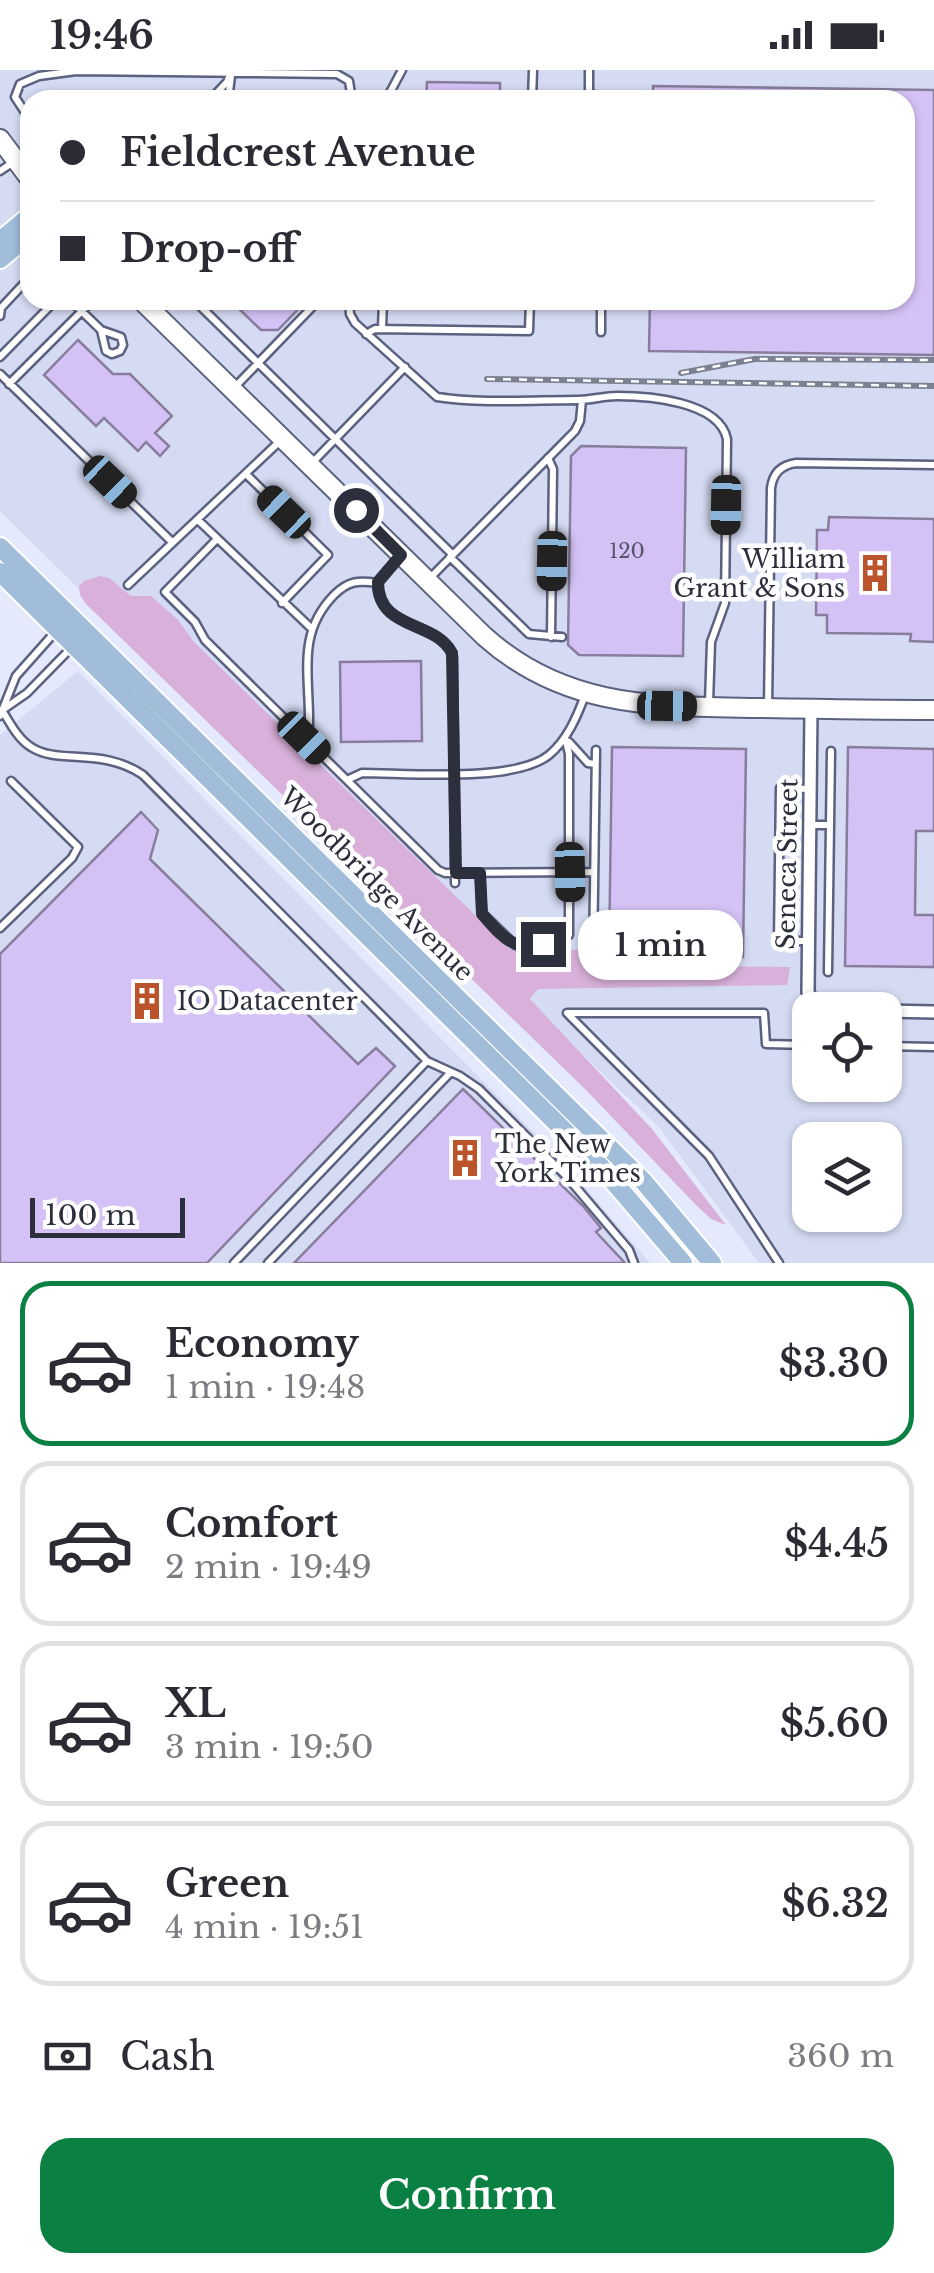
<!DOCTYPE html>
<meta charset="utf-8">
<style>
body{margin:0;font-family:"Libre Baskerville",serif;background:#f7f7f7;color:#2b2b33;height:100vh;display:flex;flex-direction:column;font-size:38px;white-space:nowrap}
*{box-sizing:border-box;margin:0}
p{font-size:32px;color:#7c7c81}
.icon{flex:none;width:55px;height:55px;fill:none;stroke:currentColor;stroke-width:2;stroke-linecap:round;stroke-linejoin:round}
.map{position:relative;height:1193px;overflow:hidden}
.sheet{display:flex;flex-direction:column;background:#fff;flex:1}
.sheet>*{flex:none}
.guide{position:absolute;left:20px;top:20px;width:895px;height:220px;border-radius:30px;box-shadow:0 2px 8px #0004;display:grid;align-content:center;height:220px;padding:0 40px;background:#fff}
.tools{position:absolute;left:792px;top:922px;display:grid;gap:20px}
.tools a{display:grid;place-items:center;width:110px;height:110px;border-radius:20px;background:#fff;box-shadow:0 2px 8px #0004;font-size:50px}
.scale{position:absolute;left:30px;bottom:25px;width:155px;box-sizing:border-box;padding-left:10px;border:5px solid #2c2f3c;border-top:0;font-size:28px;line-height:35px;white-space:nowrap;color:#2c2f3c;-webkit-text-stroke:8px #fff;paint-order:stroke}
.end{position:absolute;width:45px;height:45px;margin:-22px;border:12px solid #2c2f3c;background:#fff;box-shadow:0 0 0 5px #fff}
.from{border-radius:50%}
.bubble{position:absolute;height:70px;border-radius:30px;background:#fff;box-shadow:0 2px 8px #0004;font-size:32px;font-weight:600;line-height:70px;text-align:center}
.car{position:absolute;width:30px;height:60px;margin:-30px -15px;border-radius:12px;box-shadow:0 0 8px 2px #0007;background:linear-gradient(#222 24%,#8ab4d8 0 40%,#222 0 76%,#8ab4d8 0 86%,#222 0)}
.guide b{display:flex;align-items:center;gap:35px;height:95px;font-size:38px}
.guide b+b{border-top:2px solid #e1e1e2}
.guide i{width:25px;height:25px;background:#2b2b33}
ul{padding:18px 0 0;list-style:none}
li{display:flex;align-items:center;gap:30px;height:165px;margin:0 20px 15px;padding:0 20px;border:5px solid #e1e1e2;border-radius:30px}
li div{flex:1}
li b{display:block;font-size:38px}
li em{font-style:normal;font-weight:600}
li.current{border-color:#0b8043}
li>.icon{width:90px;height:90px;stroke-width:1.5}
.pay{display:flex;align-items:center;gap:25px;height:110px;padding:0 40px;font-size:38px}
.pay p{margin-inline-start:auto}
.primary-button{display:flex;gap:20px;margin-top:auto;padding:20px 40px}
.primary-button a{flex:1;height:115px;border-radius:30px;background:#0b8043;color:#fff;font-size:40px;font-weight:600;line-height:115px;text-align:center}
.status{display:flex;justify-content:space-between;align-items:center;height:70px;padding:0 50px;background:#fff;direction:ltr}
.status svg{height:28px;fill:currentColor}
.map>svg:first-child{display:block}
.built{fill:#d5dbf3;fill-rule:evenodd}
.green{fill:#d8b0d9}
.building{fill:#d4c2f6;stroke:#887d9c;stroke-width:2.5}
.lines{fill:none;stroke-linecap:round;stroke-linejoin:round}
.lane-casing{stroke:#5b617f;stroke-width:11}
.street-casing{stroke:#5b617f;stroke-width:16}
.secondary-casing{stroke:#5b617f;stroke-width:22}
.primary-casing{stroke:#fff;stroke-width:22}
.lane{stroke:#fff;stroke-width:6}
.street{stroke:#fff;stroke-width:11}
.secondary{stroke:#fff;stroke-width:18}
.primary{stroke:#a1bdda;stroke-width:18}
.rail-casing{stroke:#7c8091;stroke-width:6}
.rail{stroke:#fff;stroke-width:2.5;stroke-dasharray:8;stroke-linecap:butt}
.route{stroke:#2c2f3c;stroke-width:12}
.labels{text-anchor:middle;stroke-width:9;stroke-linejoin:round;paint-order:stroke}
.number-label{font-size:20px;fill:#56546a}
.poi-label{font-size:25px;fill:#2c2f3c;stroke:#fff;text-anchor:start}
.street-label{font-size:25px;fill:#2c2f3c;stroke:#fff}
</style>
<div class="status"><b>19:46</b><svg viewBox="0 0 49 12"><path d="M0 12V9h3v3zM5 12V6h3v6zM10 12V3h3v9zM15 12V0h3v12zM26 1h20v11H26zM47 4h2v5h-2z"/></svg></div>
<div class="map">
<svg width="934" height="1193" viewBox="0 0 934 1193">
<rect width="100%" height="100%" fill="#e4e9fe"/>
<path class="built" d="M0 0H934V1193H759L659 1057 535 940 520 955 0 441ZM30 30H905V230H30ZM810 940H885V1015H810ZM810 1070H885V1145H810Z
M78 601 561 1090 650 1193H0V665Z"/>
<path class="green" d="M100 506 109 508 131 526H151L178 550 194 572 511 880H580L586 895 790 897 787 915 538 919 530 929 652 1059 726 1155 711 1149 696 1135 586 1020 86 534 80 525 79 516 84 511Z"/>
<path class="building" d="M427 12 500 13V30H426Z
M653 16 934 20V285L649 281 650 230H905V30H653Z
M230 230H307L278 260H261Z
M78 270 113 304H130L172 346 155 363 169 376 160 386 146 372 138 381 104 348 96 356 44 305Z
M581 376 686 378 683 586 579 585 568 575 571 386Z
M829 447 934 449V572L910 571 911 564 827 563V545H816L817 460H828Z
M421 591 422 671 341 672 340 592Z
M612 677 746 679 743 887 609 885Z
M848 677 934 679V761H916L915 845H934V897L845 896Z
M141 742 158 760 150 789 358 994 376 978 395 996 207 1193H0V884Z
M463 1019 583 1136 601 1158 596 1162 625 1193H294Z"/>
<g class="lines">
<g class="lane-casing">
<path id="lane" d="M589 0V20L595 30
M210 30 227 12 231 2
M228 30 231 6
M386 30 402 0
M532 30 533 0
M30 50 15 27 20 14 39 6 76 1 337 4 349 11 352 30
M0 101 15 91
M70 230 101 260
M194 230 453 485
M349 230 350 244 355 253 437 327C482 334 533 330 578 330 591 330 604 326 617 326 648 326 719 331 727 369L725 533 711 572 709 633
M0 246 1 238 30 207
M382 259 383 230
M101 260 121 267 123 275 120 281 112 284 106 281Z
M601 262V230
M366 264 375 259 529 261 530 230
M0 287 56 230
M0 304 172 472
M9 314 93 230
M233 319 319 230
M548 388 553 399 551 567
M312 393 405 297
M246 404 328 485 282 533
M198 450 311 558
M217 469 165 522 195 552 205 570 438 800 445 803 594 802
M399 487 377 513C378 563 441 548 453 587L455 813
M450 487 529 564 562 567
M430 508 575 361 580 351 582 330
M128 515 280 371
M768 637 771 418C773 403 781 395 796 393L934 395
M2 640C10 653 18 669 31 677 58 695 103 677 143 705L427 991 234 1193
M1 641 27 623 73 576
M0 646 16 606 56 561
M304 668 309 655C310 605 296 564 334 525 348 511 358 510 377 513
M569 672 588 693 595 694
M347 710 362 703C408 703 514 713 549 685 567 670 577 647 585 625
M810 755H830
M480 803 482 843 515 875C531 880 557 875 569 865V684L565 667
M0 858 72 788 78 777 11 711
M808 871H778L780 718 809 719
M593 886 596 680
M828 902 831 681
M885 976 934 977
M427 991 460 1006 479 1019 568 1108 629 1180 634 1193
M268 1193 451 1002
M779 1193 709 1086 567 943H764L766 974 810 975"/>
</g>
<g class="street-casing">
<path id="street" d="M811 639 808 922 813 933 828 940
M885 941 934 942"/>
</g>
<g class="secondary-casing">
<path id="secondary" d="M0 69 30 109
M141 230 484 566C565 639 656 636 758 638 817 639 875 640 934 640"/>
</g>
<g class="primary-casing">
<path id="primary" d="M0 171 30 146
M0 189 30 164
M0 477 644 1112 712 1193
M0 502 601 1097 683 1193"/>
</g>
<use href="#lane" class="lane"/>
<use href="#street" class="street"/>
<use href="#secondary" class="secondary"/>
<use href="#primary" class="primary"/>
<g class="rail-casing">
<path id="rail" d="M681 303 755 289 933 290
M487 309 934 316"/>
</g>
<use href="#rail" class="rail"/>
</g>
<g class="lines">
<path class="route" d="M356 440 401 485 378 512C378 561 435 550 452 583L456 803H480L482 844C502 866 511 881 543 874"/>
</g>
<defs>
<g id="building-bare" transform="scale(3)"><path d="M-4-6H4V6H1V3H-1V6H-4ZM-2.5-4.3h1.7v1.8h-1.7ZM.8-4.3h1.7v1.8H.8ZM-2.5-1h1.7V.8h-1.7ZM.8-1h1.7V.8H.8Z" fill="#bb542b" stroke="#fff" stroke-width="2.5" paint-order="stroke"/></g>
</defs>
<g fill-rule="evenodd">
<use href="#building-bare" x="875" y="503"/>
<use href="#building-bare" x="147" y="931"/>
<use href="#building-bare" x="465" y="1088"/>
</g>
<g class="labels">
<g class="number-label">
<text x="627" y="488">120</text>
</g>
<g class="poi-label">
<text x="845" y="498" text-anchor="end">William<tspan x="845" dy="29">Grant &amp; Sons</tspan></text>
<text x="177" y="940">IO Datacenter</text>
<text x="495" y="1083">The New<tspan x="495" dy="29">York Times</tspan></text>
</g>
<g class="street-label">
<text transform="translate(787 794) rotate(-89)" y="9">Seneca Street</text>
<text transform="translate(377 814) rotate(45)" y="9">Woodbridge Avenue</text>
</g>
</g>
</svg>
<div class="tools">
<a><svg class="icon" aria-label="locate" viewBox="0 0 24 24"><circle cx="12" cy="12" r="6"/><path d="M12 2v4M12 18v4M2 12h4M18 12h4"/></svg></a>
<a><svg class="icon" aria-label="layers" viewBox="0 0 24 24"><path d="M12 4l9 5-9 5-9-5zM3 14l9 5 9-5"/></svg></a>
</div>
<div class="scale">100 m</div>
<i class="end from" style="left:356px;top:440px"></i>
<i class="end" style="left:543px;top:874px"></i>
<div class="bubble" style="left:578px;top:840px;width:165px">1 min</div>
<i class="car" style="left:110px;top:412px;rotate:134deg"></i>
<i class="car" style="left:726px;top:435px;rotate:181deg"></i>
<i class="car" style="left:284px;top:442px;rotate:314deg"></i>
<i class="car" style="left:552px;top:491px;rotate:181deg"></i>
<i class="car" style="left:667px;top:636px;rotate:91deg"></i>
<i class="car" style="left:304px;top:668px;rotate:135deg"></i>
<i class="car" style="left:570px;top:802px;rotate:179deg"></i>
<div class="guide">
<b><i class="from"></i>Fieldcrest Avenue</b>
<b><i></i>Drop-off</b>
</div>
</div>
<section class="sheet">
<ul>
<li class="current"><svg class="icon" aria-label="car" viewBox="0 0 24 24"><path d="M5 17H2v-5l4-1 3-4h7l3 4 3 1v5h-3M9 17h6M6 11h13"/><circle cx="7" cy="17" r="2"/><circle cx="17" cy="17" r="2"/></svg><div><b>Economy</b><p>1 min · 19:48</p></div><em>$3.30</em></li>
<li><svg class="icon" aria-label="car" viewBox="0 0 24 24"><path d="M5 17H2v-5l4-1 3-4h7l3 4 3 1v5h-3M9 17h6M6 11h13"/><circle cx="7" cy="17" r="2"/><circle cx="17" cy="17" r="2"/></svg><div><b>Comfort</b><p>2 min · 19:49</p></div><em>$4.45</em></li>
<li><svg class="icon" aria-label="car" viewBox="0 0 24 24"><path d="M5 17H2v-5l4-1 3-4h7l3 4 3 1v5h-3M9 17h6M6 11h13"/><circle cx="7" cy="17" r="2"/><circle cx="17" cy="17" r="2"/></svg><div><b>XL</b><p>3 min · 19:50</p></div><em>$5.60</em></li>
<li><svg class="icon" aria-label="car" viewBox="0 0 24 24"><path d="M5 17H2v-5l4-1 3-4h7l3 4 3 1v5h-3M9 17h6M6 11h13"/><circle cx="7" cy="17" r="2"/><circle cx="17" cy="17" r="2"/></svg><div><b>Green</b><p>4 min · 19:51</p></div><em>$6.32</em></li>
</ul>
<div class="pay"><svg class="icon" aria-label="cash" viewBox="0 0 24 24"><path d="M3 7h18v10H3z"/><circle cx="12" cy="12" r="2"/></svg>Cash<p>360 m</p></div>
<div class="primary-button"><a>Confirm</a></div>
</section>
